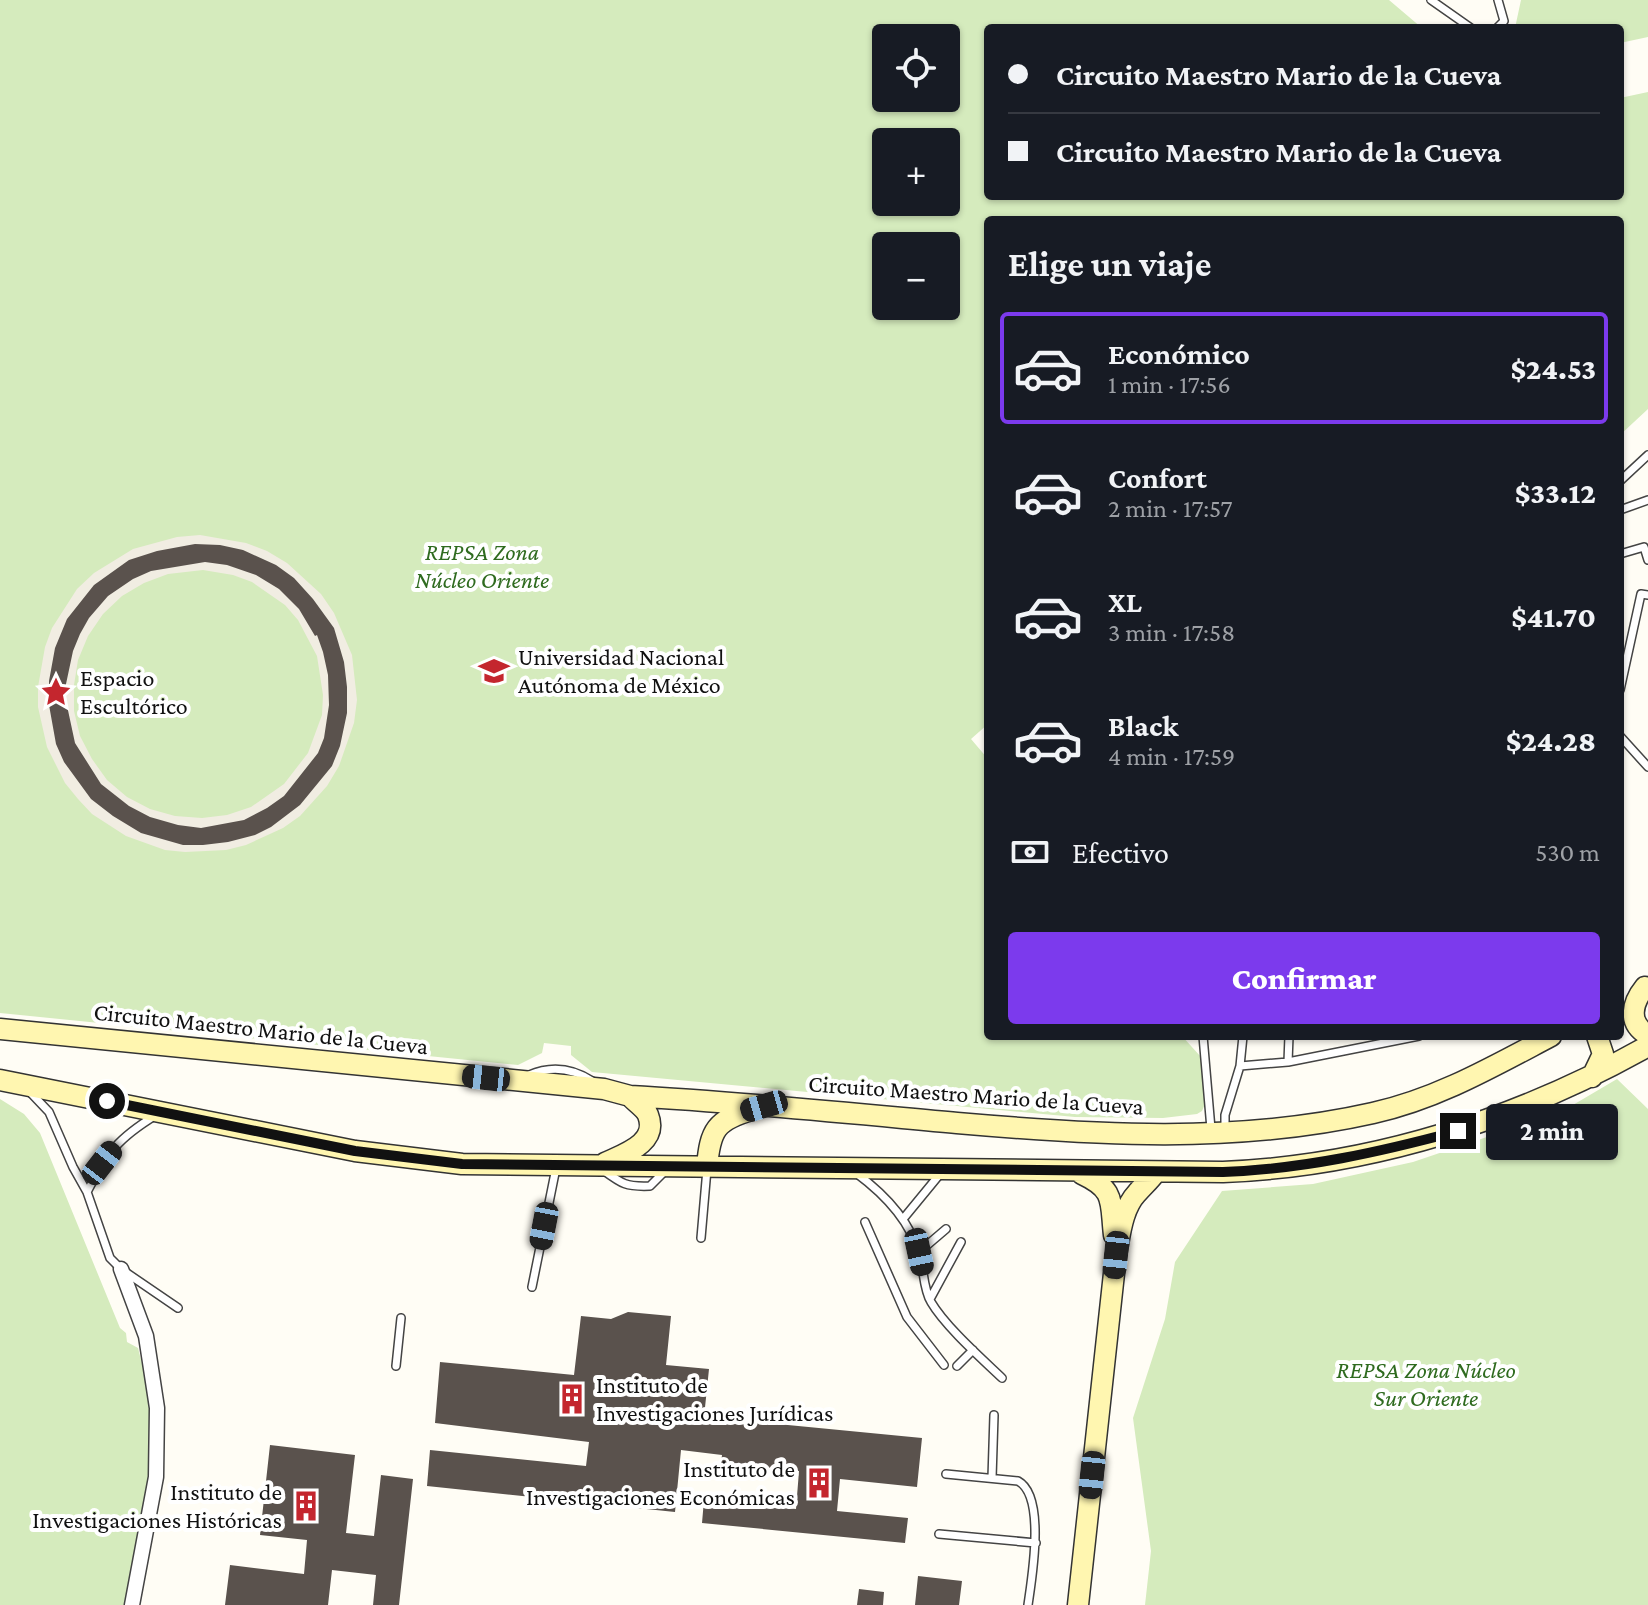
<!DOCTYPE html>
<html lang="es">
<meta charset="utf-8">
<style>
body{margin:0;font-family:"Crimson Pro",serif;background:#242831;color:#f1f3f6;height:100vh;display:flex;flex-direction:column;font-size:30px;white-space:nowrap}
*{box-sizing:border-box;margin:0}
p{font-size:26px;color:#9ea1a6}
.icon{flex:none;width:44px;height:44px;fill:none;stroke:currentColor;stroke-width:2;stroke-linecap:round;stroke-linejoin:round}
.map{position:relative;flex:1;overflow:hidden}
.drawer{position:absolute;left:984px;top:216px;width:640px;height:824px;display:flex;flex-direction:column;background:#171b24;border-radius:8px;box-shadow:0 2px 6px #0004}
.drawer>*{flex:none}
.guide{position:absolute;left:984px;top:24px;width:640px;height:176px;border-radius:8px;box-shadow:0 2px 6px #0004;display:grid;align-content:center;height:176px;padding:0 24px;background:#171b24}
.controls{position:absolute;left:872px;top:24px;display:grid;gap:16px}
.controls a{display:grid;place-items:center;width:88px;height:88px;border-radius:8px;background:#171b24;box-shadow:0 2px 6px #0004;font-size:40px}
.end{position:absolute;width:36px;height:36px;margin:-18px;border:10px solid #111;background:#fff;box-shadow:0 0 0 4px #fff}
.from{border-radius:50%}
.bubble{position:absolute;height:56px;border-radius:8px;background:#171b24;box-shadow:0 2px 6px #0004;font-size:26px;font-weight:800;line-height:56px;text-align:center}
.car{position:absolute;width:24px;height:48px;margin:-24px -12px;border-radius:10px;box-shadow:0 0 6px 2px #0007;background:linear-gradient(#222 24%,#8ab4d8 0 40%,#222 0 76%,#8ab4d8 0 86%,#222 0)}
.guide b{display:flex;align-items:center;gap:28px;height:76px;font-size:30px}
.guide b+b{border-top:2px solid #363941}
.guide i{width:20px;height:20px;background:#f1f3f6}
ul{padding:0;list-style:none}
li{display:flex;align-items:center;gap:24px;height:112px;margin:0 16px 12px;padding:0 8px;border:4px solid transparent;border-radius:8px}
li div{flex:1}
li b{display:block;font-size:30px}
li em{font-style:normal;font-weight:800}
li.active{border-color:#7c3aed}
li>.icon{width:72px;height:72px;stroke-width:1.5}
h2{padding:0 24px;font-size:36px;line-height:96px}
.pay{display:flex;align-items:center;gap:20px;height:88px;padding:0 24px;font-size:30px}
.pay p{margin-inline-start:auto}
.cta{display:flex;gap:16px;margin-top:auto;padding:16px 24px}
.cta a{flex:1;height:92px;border-radius:8px;background:#7c3aed;color:#fff;font-size:32px;font-weight:800;line-height:92px;text-align:center}
.map>svg:first-child{display:block}
.green{fill:#d5ebbd;fill-rule:evenodd}
.plaza{fill:#f1ede2;fill-rule:evenodd}
.building{fill:#5a524d;fill-rule:evenodd}
.lines{fill:none;stroke-linecap:round;stroke-linejoin:round}
.lane-casing{stroke:#444;stroke-width:10}
.street-casing{stroke:#444;stroke-width:17}
.secondary-casing{stroke:#333;stroke-width:23}
.lane{stroke:#fff;stroke-width:7}
.street{stroke:#fff;stroke-width:14}
.secondary{stroke:#fff6b0;stroke-width:20}
.route{stroke:#111;stroke-width:10}
.labels{text-anchor:middle;stroke-width:8;stroke-linejoin:round;paint-order:stroke}
.park-label{font-size:24px;font-style:italic;fill:#2f6b1f;stroke:#fff}
.poi-label{font-size:24px;fill:#111;stroke:#fff;text-anchor:start}
.street-label{font-size:24px;fill:#111;stroke:#fff}
</style>
<div class="map">
<svg width="1648" height="1605" viewBox="0 0 1648 1605">
<rect width="100%" height="100%" fill="#fffdf5"/>
<path class="green" d="M0 0H1389L1422 28H988V196H1620V98L1648 92V409L1620 435V220H988V724L971 739 988 759V1036H1182L1201 1057 1205 1104 1202 1111 1197 1114 1163 1118 1075 1117 592 1072 571 1055V1046L544 1043 542 1053 518 1065 0 1013ZM886 38H946V98H886ZM886 142H946V202H886ZM886 246H946V306H886Z
M1521 0H1648V37L1620 43V28H1515Z
M1617 1079 1648 1109V1605H1145L1151 1551 1133 1418 1165 1319 1175 1262 1222 1191 1313 1184 1413 1162 1561 1112Z
M0 1099 24 1114 40 1133 120 1328 126 1333 127 1342 138 1348 142 1364 146 1368 151 1404 154 1477 129 1605H0Z"/>
<path class="plaza" d="M200 535 246 543 267 551 287 563 321 594 334 613 352 655 357 700 354 723 339 766 327 786 300 816 283 828 246 845 226 850 185 852 165 850 126 836 92 814 78 799 65 783 47 747 38 707V687L45 647 52 628 77 589 94 573 133 549 177 537ZM203 570 233 575 252 582 285 605 298 620 317 656 323 695 322 715 308 753 284 784 251 807 227 815 202 818 175 816 150 809 127 797 107 780 92 759 80 736 74 711V685L78 660 88 636 103 614 122 596 144 583 168 574Z"/>
<path class="building" d="M195 544 220 545 243 550 276 565 294 578 313 599 334 628 344 662 347 687V713L340 746 332 766 300 805 271 827 255 835 228 842 203 845H183L141 833 113 816 91 799 64 762 56 744 49 705V681L55 648 67 619 94 585 129 560 157 551ZM205 562 227 565 256 575 279 589 299 609 315 636 317 635 323 652 328 675 329 705 324 738 318 753 284 796 267 808 244 820 201 828 178 825 150 817 129 806 101 784 75 743 66 701V684L73 651 80 634 89 618 108 596 133 579 151 571Z
M628 1312 671 1316 666 1365 709 1369 704 1417 922 1438 917 1487 840 1479 837 1511 908 1518 905 1543 702 1523 704 1500 796 1509 799 1471 721 1463 722 1455 681 1450 675 1512 427 1486 430 1450 586 1466 589 1442 435 1423 440 1362 574 1375 581 1316 611 1319Z
M270 1445 355 1455 346 1533 374 1536 381 1475 413 1479 399 1605H373L376 1575 332 1570 328 1605H225L230 1565 304 1574 307 1540 260 1535Z
M918 1576 962 1581 959 1605H915Z
M859 1589 884 1592 883 1605H857Z"/>
<g class="lines">
<g class="lane-casing">
<path id="lane" d="M1431 0 1471 28
M1497 28 1504 21 1498 0
M1620 481 1648 455
M1620 510 1648 500
M1620 554 1644 547 1648 560
M1620 690 1641 594 1648 595
M1620 736 1648 767
M1203 1036 1211 1129
M1288 1062 1289 1036
M1240 1066 1243 1036
M529 1075C550 1066 572 1068 592 1081
M30 1092 49 1112 73 1167 87 1192 110 1258 121 1269 178 1308
M1225 1131V1115L1240 1066 1288 1062 1419 1036
M603 1170C622 1184 626 1187 650 1186L667 1169
M856 1173C883 1193 910 1220 919 1254 924 1268 923 1289 931 1302 945 1326 981 1358 1002 1378
M87 1192C108 1152 117 1139 156 1115
M903 1219 940 1174
M865 1222 907 1317 944 1365
M701 1238 707 1169
M919 1252 946 1229
M532 1287 556 1168
M930 1299 961 1242
M396 1366 401 1318
M957 1366 973 1350
M946 1474 1018 1481C1046 1496 1032 1577 1028 1605
M992 1478 994 1415
M939 1534 1036 1543"/>
</g>
<g class="street-casing">
<path id="street" d="M121 1269 146 1336 157 1408 156 1477 132 1605"/>
</g>
<g class="secondary-casing">
<path id="secondary" d="M1645 987C1632 1003 1627 1023 1648 1035
M0 1029 604 1089 630 1096C739 1102 848 1113 957 1123 1095 1135 1236 1144 1373 1113 1437 1099 1494 1066 1551 1036
M1592 1077 1603 1054 1597 1036
M0 1080 355 1151 462 1164 1223 1172C1373 1166 1518 1119 1648 1046
M605 1163C624 1154 659 1143 648 1115 645 1108 635 1102 630 1096
M707 1167C710 1130 716 1120 752 1110
M1082 1174C1116 1190 1110 1201 1114 1235
M1078 1605 1116 1255C1120 1235 1122 1209 1137 1193 1143 1186 1149 1181 1155 1173"/>
</g>
<use href="#lane" class="lane"/>
<use href="#street" class="street"/>
<use href="#secondary" class="secondary"/>
</g>
<g class="lines">
<path class="route" d="M107 1101 355 1151 462 1164 1223 1172C1304 1169 1380 1152 1458 1131"/>
</g>
<defs>
<g id="university-bare" transform="scale(2.4)"><path d="M0-5L7-2L0 1L-7-2ZM-4 1L0 2.5L4 1V4Q0 6-4 4Z" fill="#c4262e" stroke="#fff" stroke-width="2.5" paint-order="stroke"/></g>
<g id="sight-bare" transform="scale(2.4)"><path d="M0-6L1.8-2.2L6-1.7L2.9 1.2L3.7 5.4L0 3.3L-3.7 5.4L-2.9 1.2L-6-1.7L-1.8-2.2Z" fill="#c4262e" stroke="#fff" stroke-width="2.5" paint-order="stroke"/></g>
<g id="building-bare" transform="scale(2.4)"><path d="M-4-6H4V6H1V3H-1V6H-4ZM-2.5-4.3h1.7v1.8h-1.7ZM.8-4.3h1.7v1.8H.8ZM-2.5-1h1.7V.8h-1.7ZM.8-1h1.7V.8H.8Z" fill="#c4262e" stroke="#fff" stroke-width="2.5" paint-order="stroke"/></g>
</defs>
<g fill-rule="evenodd">
<use href="#university-bare" x="494" y="671"/>
<use href="#sight-bare" x="56" y="692"/>
<use href="#building-bare" x="572" y="1399"/>
<use href="#building-bare" x="819" y="1483"/>
<use href="#building-bare" x="306" y="1506"/>
</g>
<g class="labels">
<g class="park-label">
<text x="482" y="560">REPSA Zona<tspan x="482" dy="28">Núcleo Oriente</tspan></text>
<text x="1426" y="1378">REPSA Zona Núcleo<tspan x="1426" dy="28">Sur Oriente</tspan></text>
</g>
<g class="poi-label">
<text x="518" y="665">Universidad Nacional<tspan x="518" dy="28">Autónoma de México</tspan></text>
<text x="80" y="686">Espacio<tspan x="80" dy="28">Escultórico</tspan></text>
<text x="596" y="1393">Instituto de<tspan x="596" dy="28">Investigaciones Jurídicas</tspan></text>
<text x="795" y="1477" text-anchor="end">Instituto de<tspan x="795" dy="28">Investigaciones Económicas</tspan></text>
<text x="282" y="1500" text-anchor="end">Instituto de<tspan x="282" dy="28">Investigaciones Históricas</tspan></text>
</g>
<g class="street-label">
<text transform="translate(261 1029) rotate(6)" y="8">Circuito Maestro Mario de la Cueva</text>
<text transform="translate(976 1095) rotate(4)" y="8">Circuito Maestro Mario de la Cueva</text>
</g>
</g>
</svg>
<div class="controls">
<a><svg class="icon" aria-label="locate" viewBox="0 0 24 24"><circle cx="12" cy="12" r="6"/><path d="M12 2v4M12 18v4M2 12h4M18 12h4"/></svg></a>
<a>+</a>
<a>−</a>
</div>
<i class="end from" style="left:107px;top:1101px"></i>
<i class="end" style="left:1458px;top:1131px"></i>
<div class="bubble" style="left:1486px;top:1104px;width:132px">2 min</div>
<i class="car" style="left:486px;top:1078px;rotate:276deg"></i>
<i class="car" style="left:764px;top:1106px;rotate:254deg"></i>
<i class="car" style="left:102px;top:1163px;rotate:38deg"></i>
<i class="car" style="left:544px;top:1226px;rotate:191deg"></i>
<i class="car" style="left:919px;top:1252px;rotate:168deg"></i>
<i class="car" style="left:1116px;top:1255px;rotate:186deg"></i>
<i class="car" style="left:1092px;top:1475px;rotate:186deg"></i>
<div class="guide">
<b><i class="from"></i>Circuito Maestro Mario de la Cueva</b>
<b><i></i>Circuito Maestro Mario de la Cueva</b>
</div>
<section class="drawer">
<h2>Elige un viaje</h2>
<ul>
<li class="active"><svg class="icon" aria-label="car" viewBox="0 0 24 24"><path d="M5 17H2v-5l4-1 3-4h7l3 4 3 1v5h-3M9 17h6M6 11h13"/><circle cx="7" cy="17" r="2"/><circle cx="17" cy="17" r="2"/></svg><div><b>Económico</b><p>1 min · 17:56</p></div><em>$24.53</em></li>
<li><svg class="icon" aria-label="car" viewBox="0 0 24 24"><path d="M5 17H2v-5l4-1 3-4h7l3 4 3 1v5h-3M9 17h6M6 11h13"/><circle cx="7" cy="17" r="2"/><circle cx="17" cy="17" r="2"/></svg><div><b>Confort</b><p>2 min · 17:57</p></div><em>$33.12</em></li>
<li><svg class="icon" aria-label="car" viewBox="0 0 24 24"><path d="M5 17H2v-5l4-1 3-4h7l3 4 3 1v5h-3M9 17h6M6 11h13"/><circle cx="7" cy="17" r="2"/><circle cx="17" cy="17" r="2"/></svg><div><b>XL</b><p>3 min · 17:58</p></div><em>$41.70</em></li>
<li><svg class="icon" aria-label="car" viewBox="0 0 24 24"><path d="M5 17H2v-5l4-1 3-4h7l3 4 3 1v5h-3M9 17h6M6 11h13"/><circle cx="7" cy="17" r="2"/><circle cx="17" cy="17" r="2"/></svg><div><b>Black</b><p>4 min · 17:59</p></div><em>$24.28</em></li>
</ul>
<div class="pay"><svg class="icon" aria-label="cash" viewBox="0 0 24 24"><path d="M3 7h18v10H3z"/><circle cx="12" cy="12" r="2"/></svg>Efectivo<p>530 m</p></div>
<div class="cta"><a>Confirmar</a></div>
</section>
</div>
